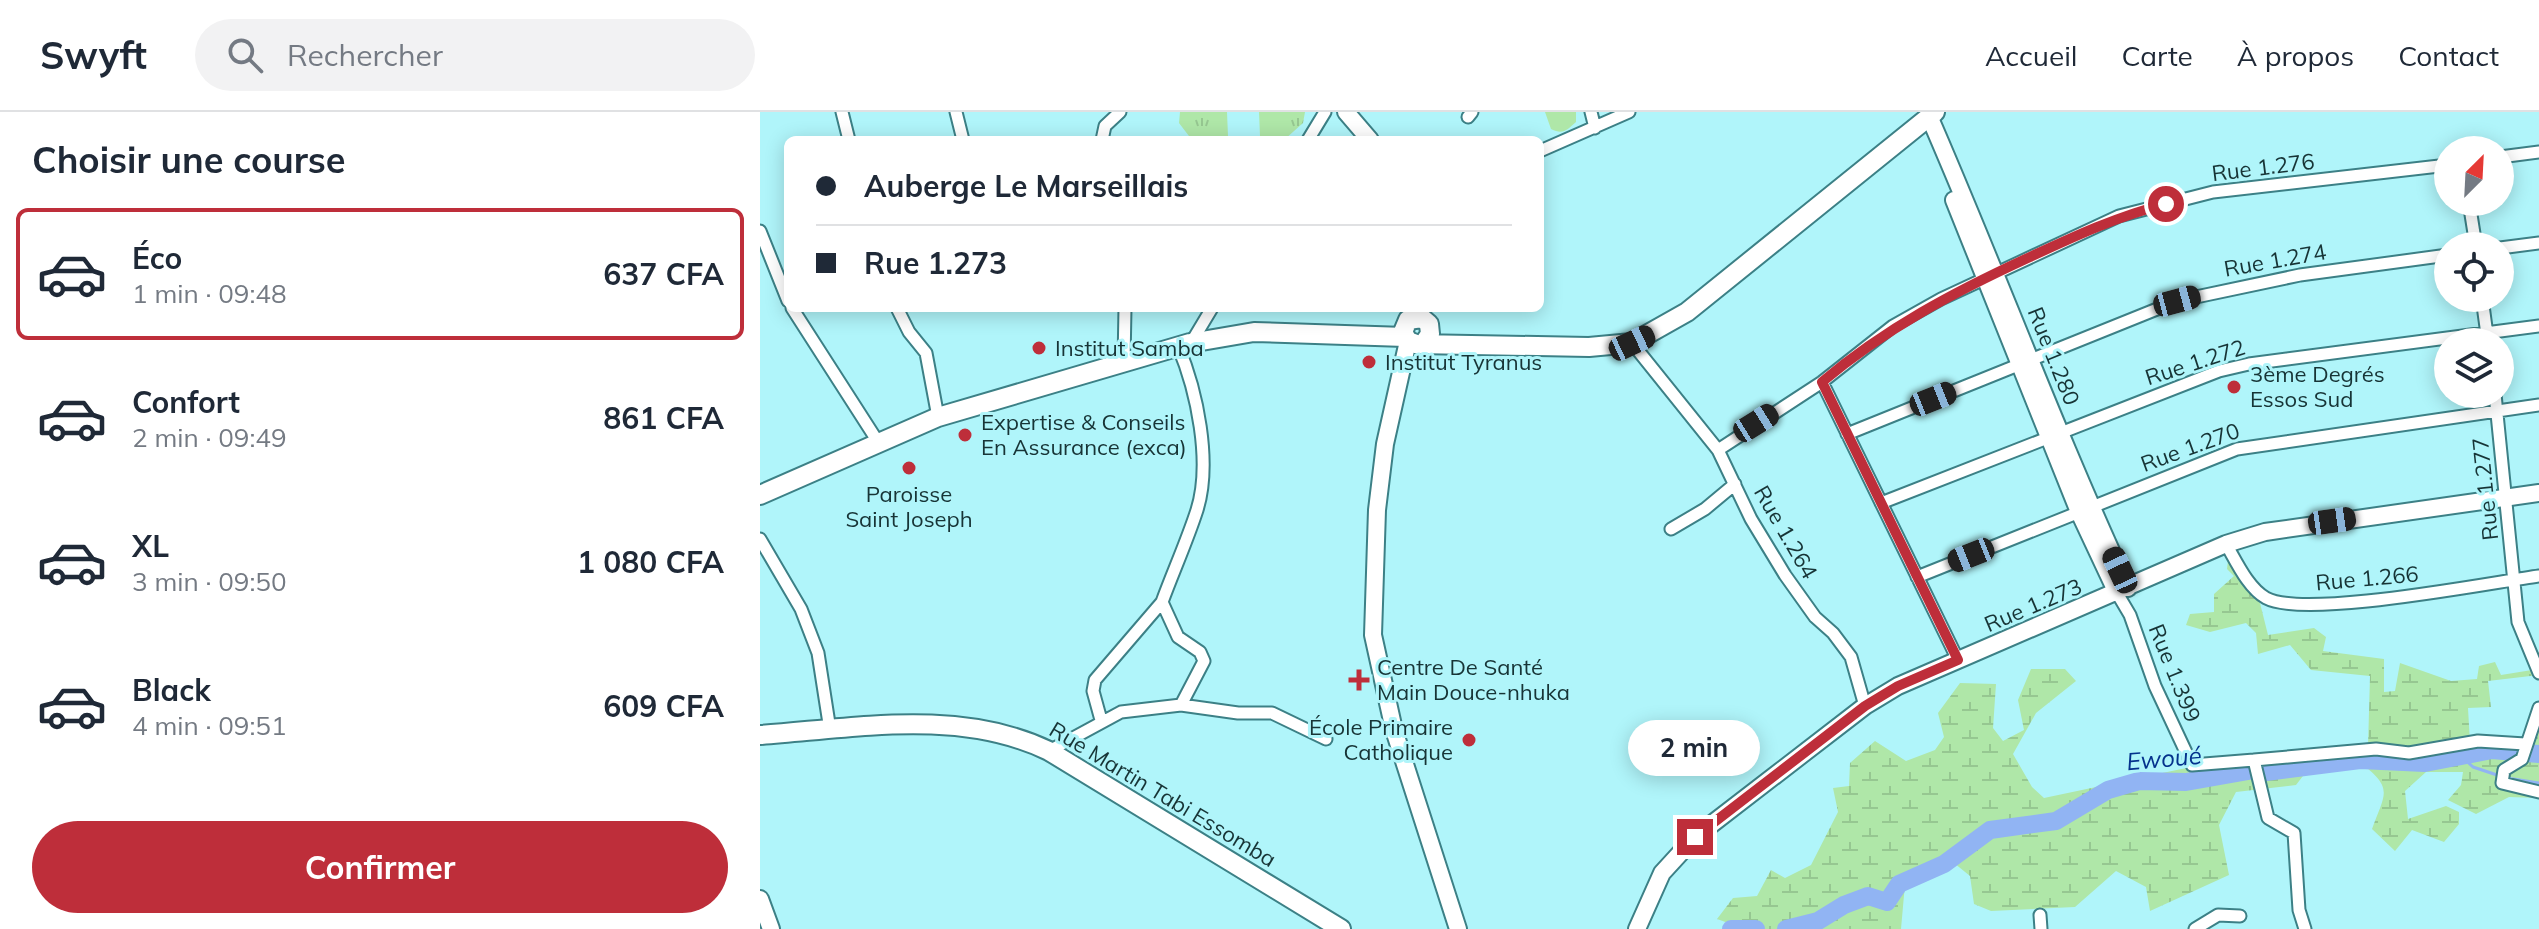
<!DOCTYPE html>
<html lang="fr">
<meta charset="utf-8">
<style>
body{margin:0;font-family:Mulish,sans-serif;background:#f2f2f3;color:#1f2937;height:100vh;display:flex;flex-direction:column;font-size:30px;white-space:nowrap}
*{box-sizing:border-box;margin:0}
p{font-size:26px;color:#747a83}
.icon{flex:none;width:44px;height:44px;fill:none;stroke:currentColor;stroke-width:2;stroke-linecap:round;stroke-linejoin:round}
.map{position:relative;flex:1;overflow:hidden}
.sheet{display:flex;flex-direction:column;background:#fff;width:760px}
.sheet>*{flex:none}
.banner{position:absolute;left:24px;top:24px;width:760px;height:176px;border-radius:12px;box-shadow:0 4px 20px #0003;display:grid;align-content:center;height:176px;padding:0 32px;background:#fff}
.needle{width:52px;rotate:24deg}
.buttons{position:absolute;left:1674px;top:24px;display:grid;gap:16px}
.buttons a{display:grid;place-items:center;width:80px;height:80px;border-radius:50%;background:#fff;box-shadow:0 4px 20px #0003;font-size:40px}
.end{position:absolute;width:36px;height:36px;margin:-18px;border:10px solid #be2e3a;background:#fff;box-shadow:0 0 0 4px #fff}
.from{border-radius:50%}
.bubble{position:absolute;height:56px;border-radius:28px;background:#fff;box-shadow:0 4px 20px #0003;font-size:26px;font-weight:700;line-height:56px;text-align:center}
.car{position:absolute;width:24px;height:48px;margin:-24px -12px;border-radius:10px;box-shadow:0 0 6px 2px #0007;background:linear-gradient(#222 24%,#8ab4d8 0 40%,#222 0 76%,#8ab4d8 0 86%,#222 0)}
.banner b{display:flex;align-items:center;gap:28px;height:76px;font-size:30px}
.banner b+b{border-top:2px solid #e0e1e3}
.banner i{width:20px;height:20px;background:#1f2937}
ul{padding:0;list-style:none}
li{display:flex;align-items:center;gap:24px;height:132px;margin:0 16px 12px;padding:0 16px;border:4px solid transparent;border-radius:12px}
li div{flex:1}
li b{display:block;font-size:30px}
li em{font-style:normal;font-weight:700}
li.on{border-color:#be2e3a}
li>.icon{width:72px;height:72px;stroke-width:1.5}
h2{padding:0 32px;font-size:36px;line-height:96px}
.cta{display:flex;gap:16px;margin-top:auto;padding:16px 32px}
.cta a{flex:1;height:92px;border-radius:48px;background:#be2e3a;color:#fff;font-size:32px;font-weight:700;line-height:92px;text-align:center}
header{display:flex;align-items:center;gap:48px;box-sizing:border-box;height:112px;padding:0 40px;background:#fff;border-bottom:2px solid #e0e1e3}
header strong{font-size:38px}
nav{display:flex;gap:44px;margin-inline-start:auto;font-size:28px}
.search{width:560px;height:72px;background:#f2f2f3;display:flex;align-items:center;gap:20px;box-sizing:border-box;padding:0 28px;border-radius:44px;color:#747a83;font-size:30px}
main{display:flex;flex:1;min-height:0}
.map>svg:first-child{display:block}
.grass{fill:url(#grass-tufts)}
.wetland{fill:url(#wetland-marsh)}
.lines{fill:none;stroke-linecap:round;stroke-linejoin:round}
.stream{stroke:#91b4f3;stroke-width:3}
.river{stroke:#91b4f3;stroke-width:18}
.street-casing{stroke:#3c8086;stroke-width:15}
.secondary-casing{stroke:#3c8086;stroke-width:20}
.primary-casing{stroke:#3c8086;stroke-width:22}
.street{stroke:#fff;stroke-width:11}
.secondary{stroke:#fff;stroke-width:16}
.primary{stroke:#fff;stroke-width:18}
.route{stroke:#be2e3a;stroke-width:10}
.poi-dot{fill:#be2e3a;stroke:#b0f5fa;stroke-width:3}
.labels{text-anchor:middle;stroke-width:6;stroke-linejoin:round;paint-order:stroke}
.street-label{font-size:22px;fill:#173436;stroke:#b0f5fa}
.poi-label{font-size:22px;fill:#173436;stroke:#b0f5fa;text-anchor:start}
.water-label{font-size:24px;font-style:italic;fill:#04328c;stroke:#b0f5fa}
</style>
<header>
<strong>Swyft</strong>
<div class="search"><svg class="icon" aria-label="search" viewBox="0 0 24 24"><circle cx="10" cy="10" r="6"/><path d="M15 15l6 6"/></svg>Rechercher</div>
<nav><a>Accueil</a><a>Carte</a><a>À propos</a><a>Contact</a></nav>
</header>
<main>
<section class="sheet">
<h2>Choisir une course</h2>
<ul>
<li class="on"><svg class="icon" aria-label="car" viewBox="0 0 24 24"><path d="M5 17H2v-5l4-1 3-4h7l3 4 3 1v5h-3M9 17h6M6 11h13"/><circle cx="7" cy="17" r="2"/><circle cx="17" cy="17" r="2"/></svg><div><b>Éco</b><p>1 min · 09:48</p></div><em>637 CFA</em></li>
<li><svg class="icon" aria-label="car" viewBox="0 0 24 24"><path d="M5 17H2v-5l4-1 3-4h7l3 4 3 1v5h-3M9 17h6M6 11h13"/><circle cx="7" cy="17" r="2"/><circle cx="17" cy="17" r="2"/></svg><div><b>Confort</b><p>2 min · 09:49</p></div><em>861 CFA</em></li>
<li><svg class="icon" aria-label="car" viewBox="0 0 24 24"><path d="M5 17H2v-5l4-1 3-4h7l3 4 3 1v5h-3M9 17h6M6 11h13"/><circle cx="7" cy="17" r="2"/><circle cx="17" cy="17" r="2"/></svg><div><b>XL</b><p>3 min · 09:50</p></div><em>1 080 CFA</em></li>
<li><svg class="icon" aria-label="car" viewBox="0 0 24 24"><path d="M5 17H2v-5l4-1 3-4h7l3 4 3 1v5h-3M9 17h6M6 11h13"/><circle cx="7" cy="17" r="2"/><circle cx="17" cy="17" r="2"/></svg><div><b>Black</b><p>4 min · 09:51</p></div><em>609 CFA</em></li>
</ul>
<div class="cta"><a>Confirmer</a></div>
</section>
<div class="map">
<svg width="1779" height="817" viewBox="0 0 1779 817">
<defs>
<pattern id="grass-tufts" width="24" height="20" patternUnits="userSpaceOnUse" patternTransform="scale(2)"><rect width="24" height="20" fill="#afe7a8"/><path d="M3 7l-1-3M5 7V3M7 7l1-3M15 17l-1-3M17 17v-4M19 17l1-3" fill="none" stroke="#96c791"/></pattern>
<pattern id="wetland-marsh" width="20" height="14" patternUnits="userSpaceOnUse" patternTransform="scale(2)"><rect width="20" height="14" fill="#afe7a8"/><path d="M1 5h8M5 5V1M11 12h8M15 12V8" fill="none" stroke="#96c791"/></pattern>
</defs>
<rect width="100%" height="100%" fill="#b0f5fa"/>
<path class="grass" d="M420 0H467L468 24 432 28 419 11Z
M499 0H545L543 11 524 28H480L500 24Z
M785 0H816V10C807 18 803 23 791 17Z"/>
<path class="wetland" d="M1468 449 1500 491 1508 523 1554 516 1566 525 1563 539 1624 547V580L1635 579 1640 551 1691 569 1717 567 1719 554 1735 550 1741 563 1772 558 1774 541 1779 540V563L1728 569 1731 595 1708 596 1710 631 1768 635 1779 608V686L1749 685 1716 702 1688 688 1701 673 1703 660H1666L1645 679 1648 707 1686 694 1699 700V712L1684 730 1652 718 1635 739 1612 717C1625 681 1634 677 1601 651L1546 660 1536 673 1476 680 1459 713 1469 763 1390 799 1386 775 1356 759 1315 795 1231 799 1214 792 1210 764 1194 751 1145 772 1141 817H985L957 807 973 786 997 784 1011 758 1025 766 1051 753 1078 700 1073 676 1089 674 1090 651 1115 629 1146 649 1175 638 1184 625 1178 601 1200 571 1236 572 1233 616 1243 629 1264 618 1258 588 1271 557H1305L1316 569 1276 601 1253 642 1272 675 1284 686 1426 656 1602 642 1608 635 1610 564 1551 558 1530 533 1498 542 1496 521 1486 511 1450 520 1426 513 1430 502 1454 500V482L1474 464 1467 457Z"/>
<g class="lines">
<path class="stream" d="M1702 645 1713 655 1740 664
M1747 666 1779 671"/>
<path class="river" d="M971 817H996
M1026 817 1058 809 1084 793 1108 784 1127 790 1139 772 1184 752 1230 718 1296 709 1348 678 1379 669 1426 670 1494 658 1506 660 1600 648 1665 651 1732 638 1779 642"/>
<g class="street-casing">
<path id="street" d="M82 0 89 28
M196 0 203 28
M831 0 835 16
M708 5 712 0
M342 28 345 14 360 0
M548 28 565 0
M780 39 869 0
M1740 45 1779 40
M1709 90 1716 134
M0 119 28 189
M1740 136 1779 131
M1722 186 1728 230
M32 196 120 333
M137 196 149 220 166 241 178 305
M431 231 452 196
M872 231 958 338 991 407 1025 463 1055 505 1073 521 1091 545 1105 594
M418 234C437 279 452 350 437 398 427 429 413 460 402 490L418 525 440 540 444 549 421 593
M364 250 365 196
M1062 270 1198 548
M1735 282 1758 510 1779 561
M1087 322 1417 189 1540 163 1688 143
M958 338 1062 270 1133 214 1181 187 1359 104 1453 80 1688 53
M1121 391 1459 259 1489 252 1779 214
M911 417 945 397 975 372
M0 427 41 497 58 541 70 618
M1466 432C1476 449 1488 476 1506 486 1544 507 1728 471 1779 464
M1157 465 1477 337 1779 293
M1357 481 1370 503 1395 574 1432 653 1494 648 1508 706 1534 721 1539 798 1545 817
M1779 596 1762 647 1744 658 1742 671 1779 680
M341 608 333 579 335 568 402 490
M289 639 361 600 421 593 478 601H512L566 627
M1494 648 1616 637 1649 641 1718 629 1765 632
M1280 803 1281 817
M1435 817 1458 803 1480 804"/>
</g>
<g class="secondary-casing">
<path id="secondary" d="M586 0 610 28
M1169 4C1237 160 1296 321 1368 476
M1194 88 1319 400 1357 481
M648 229 625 332 617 398 613 523 634 618 698 817
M0 787 11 817
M877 817 902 761 935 725 1105 594 1138 574 1466 432 1505 420 1779 381"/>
</g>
<g class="primary-casing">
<path id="primary" d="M664 231 670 222 669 212 662 206 648 208 643 220 648 229 656 232 829 235 872 231 927 200 1175 0
M0 383 178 305 430 231 494 220 645 225
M0 623C96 616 200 596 289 639L581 817"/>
</g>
<use href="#street" class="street"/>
<use href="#secondary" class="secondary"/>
<use href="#primary" class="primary"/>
</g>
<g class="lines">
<path class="route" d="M935 725 1105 594 1138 574 1198 548 1062 270C1126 216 1194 180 1270 145 1315 124 1358 104 1406 92"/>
</g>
<g class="poi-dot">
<circle cx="279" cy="236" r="8"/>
<circle cx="609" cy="250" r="8"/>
<circle cx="1474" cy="275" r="8"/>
<circle cx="205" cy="323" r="8"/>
<circle cx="149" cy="356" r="8"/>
<path d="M595 556h8v8h8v8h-8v8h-8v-8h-8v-8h8z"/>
<circle cx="709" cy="628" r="8"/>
</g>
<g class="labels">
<g class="street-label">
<text transform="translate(1503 55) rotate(-7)" y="8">Rue 1.276</text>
<text transform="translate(1515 148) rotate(-10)" y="8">Rue 1.274</text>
<text transform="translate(1294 244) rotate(68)" y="8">Rue 1.280</text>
<text transform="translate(1435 250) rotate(-18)" y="8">Rue 1.272</text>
<text transform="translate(1430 335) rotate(-20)" y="8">Rue 1.270</text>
<text transform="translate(1725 377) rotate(-96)" y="8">Rue 1.277</text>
<text transform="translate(1026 420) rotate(60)" y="8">Rue 1.264</text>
<text transform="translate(1607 466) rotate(-5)" y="8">Rue 1.266</text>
<text transform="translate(1273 493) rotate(-23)" y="8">Rue 1.273</text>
<text transform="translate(1415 561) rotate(68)" y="8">Rue 1.399</text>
<text transform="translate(403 682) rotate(31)" y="8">Rue Martin Tabi Essomba</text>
</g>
<g class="poi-label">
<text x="295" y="244">Institut Samba</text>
<text x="625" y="258">Institut Tyranus</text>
<text x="1490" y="270">3ème Degrés<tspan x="1490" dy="25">Essos Sud</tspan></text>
<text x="221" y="318">Expertise &amp; Conseils<tspan x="221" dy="25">En Assurance (exca)</tspan></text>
<text x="149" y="390" text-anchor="middle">Paroisse<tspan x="149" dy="25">Saint Joseph</tspan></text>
<text x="617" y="563">Centre De Santé<tspan x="617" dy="25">Main Douce-nhuka</tspan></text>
<text x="693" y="623" text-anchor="end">École Primaire<tspan x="693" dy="25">Catholique</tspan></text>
</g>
<g class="water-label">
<text transform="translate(1404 647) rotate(-5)" y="8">Ewoué</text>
</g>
</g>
</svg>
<div class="buttons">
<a><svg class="needle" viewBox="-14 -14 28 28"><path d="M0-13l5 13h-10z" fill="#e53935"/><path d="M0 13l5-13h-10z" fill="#747a83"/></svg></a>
<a><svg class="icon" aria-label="locate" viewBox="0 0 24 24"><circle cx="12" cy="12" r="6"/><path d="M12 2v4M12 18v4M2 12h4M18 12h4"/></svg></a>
<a><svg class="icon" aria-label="layers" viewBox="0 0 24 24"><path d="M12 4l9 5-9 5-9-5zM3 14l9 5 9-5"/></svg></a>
</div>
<i class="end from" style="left:1406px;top:92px"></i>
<i class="end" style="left:935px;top:725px"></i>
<div class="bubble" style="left:868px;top:608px;width:132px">2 min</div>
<i class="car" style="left:1417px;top:189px;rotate:75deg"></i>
<i class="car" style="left:872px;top:231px;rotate:65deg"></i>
<i class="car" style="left:1173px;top:287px;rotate:68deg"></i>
<i class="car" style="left:996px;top:311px;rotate:58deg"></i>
<i class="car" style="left:1572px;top:409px;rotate:82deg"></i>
<i class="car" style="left:1211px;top:443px;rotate:248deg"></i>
<i class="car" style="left:1360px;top:458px;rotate:335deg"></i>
<div class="banner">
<b><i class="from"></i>Auberge Le Marseillais</b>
<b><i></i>Rue 1.273</b>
</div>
</div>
</main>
